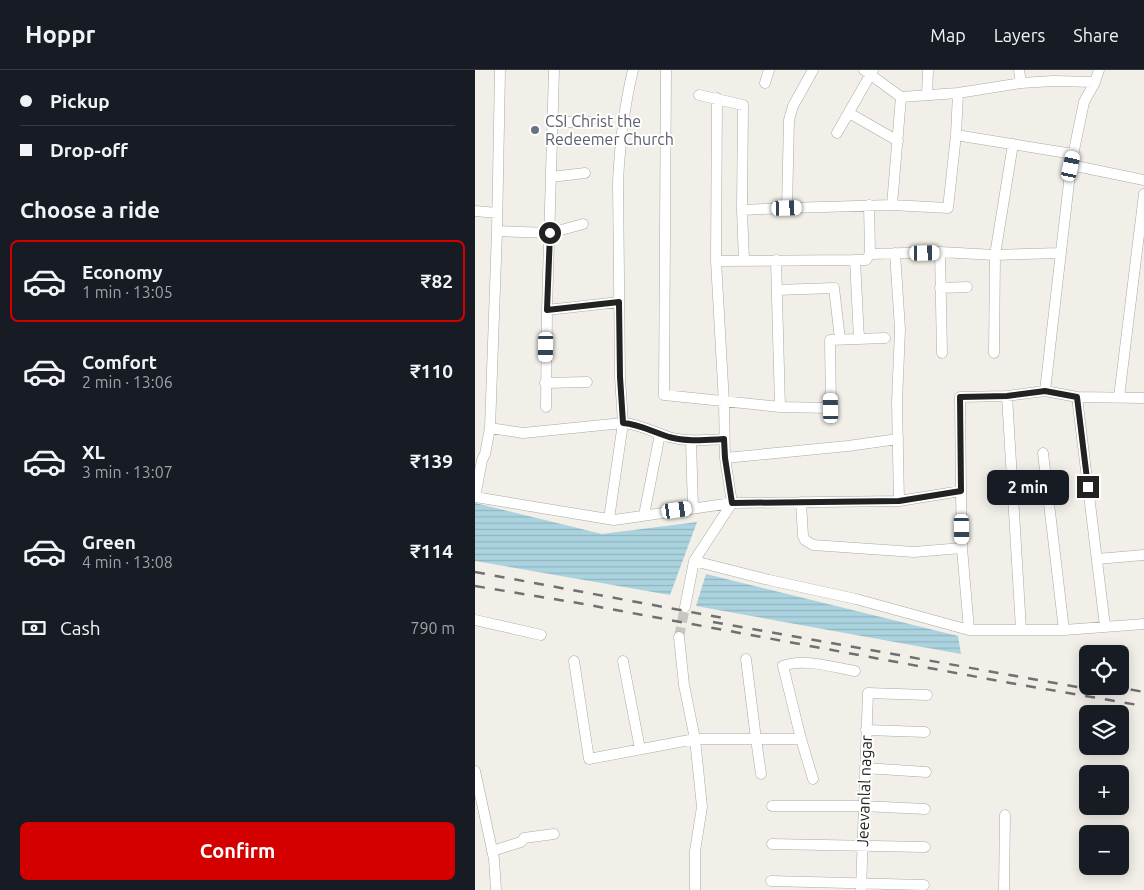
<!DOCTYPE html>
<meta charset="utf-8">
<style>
body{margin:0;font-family:Ubuntu,sans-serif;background:#20242c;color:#f1f3f6;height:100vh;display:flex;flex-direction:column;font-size:19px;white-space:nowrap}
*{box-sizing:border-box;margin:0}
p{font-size:16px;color:#9ea1a6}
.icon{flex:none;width:28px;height:28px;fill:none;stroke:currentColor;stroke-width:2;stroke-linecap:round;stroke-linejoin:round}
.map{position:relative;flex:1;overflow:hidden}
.drawer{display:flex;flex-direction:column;background:#171b24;width:475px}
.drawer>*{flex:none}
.top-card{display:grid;align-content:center;height:110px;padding:0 20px;background:#171b24}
.fabs{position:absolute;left:604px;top:575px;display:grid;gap:10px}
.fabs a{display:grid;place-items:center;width:50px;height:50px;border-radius:8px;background:#171b24;box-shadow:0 2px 12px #0003;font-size:25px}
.end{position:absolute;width:22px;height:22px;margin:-11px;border:6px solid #222;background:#fff;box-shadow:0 0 0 2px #fff}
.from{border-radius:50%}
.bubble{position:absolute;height:35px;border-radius:8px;background:#171b24;box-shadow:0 2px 12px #0003;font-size:16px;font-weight:700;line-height:35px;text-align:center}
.car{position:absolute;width:15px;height:30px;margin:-15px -8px;border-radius:6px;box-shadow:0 0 4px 1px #0007;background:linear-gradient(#fff 24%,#345 0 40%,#fff 0 76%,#345 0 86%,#fff 0)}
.top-card b{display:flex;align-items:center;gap:18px;height:48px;font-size:19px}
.top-card b+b{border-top:1px solid #363941}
.top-card i{width:12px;height:12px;background:#f1f3f6}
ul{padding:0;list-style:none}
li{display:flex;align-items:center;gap:15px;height:82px;margin:0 10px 8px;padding:0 10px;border:2px solid transparent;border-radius:8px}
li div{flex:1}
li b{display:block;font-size:19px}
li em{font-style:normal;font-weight:700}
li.active{border-color:#d40000}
li>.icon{width:45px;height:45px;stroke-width:1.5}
h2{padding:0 20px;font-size:22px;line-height:60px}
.pay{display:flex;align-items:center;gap:12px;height:55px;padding:0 20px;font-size:19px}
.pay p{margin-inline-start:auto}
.action{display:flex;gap:10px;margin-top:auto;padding:10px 20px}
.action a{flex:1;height:58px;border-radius:8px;background:#d40000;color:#fff;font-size:20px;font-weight:700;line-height:58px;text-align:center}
header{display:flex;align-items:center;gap:30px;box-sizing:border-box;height:70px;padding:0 25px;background:#171b24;border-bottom:1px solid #363941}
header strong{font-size:24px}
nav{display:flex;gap:28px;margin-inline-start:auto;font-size:18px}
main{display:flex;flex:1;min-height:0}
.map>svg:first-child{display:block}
.water{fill:url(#water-rules)}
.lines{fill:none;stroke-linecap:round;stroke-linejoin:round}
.minor-tunnel{stroke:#c8c6c1;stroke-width:10;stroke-dasharray:10 5;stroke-linecap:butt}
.minor-casing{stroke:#a9a9a9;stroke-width:11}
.minor{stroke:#fff;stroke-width:10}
.rail{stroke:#707070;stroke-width:2.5;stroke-dasharray:10 10;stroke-linecap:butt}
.route{stroke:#222;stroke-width:6}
.worship-dot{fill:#6b7280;stroke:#fff;stroke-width:2}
.labels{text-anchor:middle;stroke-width:4;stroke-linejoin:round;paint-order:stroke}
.worship-label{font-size:16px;fill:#5b616d;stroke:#fff;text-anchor:start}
.street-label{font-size:16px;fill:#222;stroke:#fff}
</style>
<header>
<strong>Hoppr</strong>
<nav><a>Map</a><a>Layers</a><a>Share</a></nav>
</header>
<main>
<section class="drawer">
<div class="top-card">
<b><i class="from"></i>Pickup</b>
<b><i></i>Drop-off</b>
</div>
<h2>Choose a ride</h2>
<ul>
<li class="active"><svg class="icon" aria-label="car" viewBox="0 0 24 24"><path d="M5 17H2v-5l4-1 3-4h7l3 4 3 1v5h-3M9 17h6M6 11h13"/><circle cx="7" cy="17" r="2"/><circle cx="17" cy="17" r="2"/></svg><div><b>Economy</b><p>1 min · 13:05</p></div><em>₹82</em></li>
<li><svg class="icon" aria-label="car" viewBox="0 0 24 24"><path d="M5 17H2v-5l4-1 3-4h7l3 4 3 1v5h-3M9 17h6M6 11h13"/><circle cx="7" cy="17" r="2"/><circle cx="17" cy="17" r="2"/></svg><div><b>Comfort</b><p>2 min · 13:06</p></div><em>₹110</em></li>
<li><svg class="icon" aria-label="car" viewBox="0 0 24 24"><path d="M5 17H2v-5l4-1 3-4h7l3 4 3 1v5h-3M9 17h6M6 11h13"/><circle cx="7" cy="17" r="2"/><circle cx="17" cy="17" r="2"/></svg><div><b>XL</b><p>3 min · 13:07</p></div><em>₹139</em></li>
<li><svg class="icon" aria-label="car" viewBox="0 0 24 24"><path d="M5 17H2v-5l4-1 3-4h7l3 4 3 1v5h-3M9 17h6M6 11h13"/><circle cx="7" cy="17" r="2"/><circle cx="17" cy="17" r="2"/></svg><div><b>Green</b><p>4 min · 13:08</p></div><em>₹114</em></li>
</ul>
<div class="pay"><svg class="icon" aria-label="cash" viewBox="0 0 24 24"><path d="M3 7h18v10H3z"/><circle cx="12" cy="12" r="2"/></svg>Cash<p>790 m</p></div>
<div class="action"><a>Confirm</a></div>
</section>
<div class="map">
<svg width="669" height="820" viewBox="0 0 669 820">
<defs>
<pattern id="water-rules" width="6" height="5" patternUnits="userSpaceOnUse" patternTransform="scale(1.25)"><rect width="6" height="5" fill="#aad3df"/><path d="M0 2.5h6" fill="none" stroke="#92b5bf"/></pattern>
</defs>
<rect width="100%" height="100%" fill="#f2efe9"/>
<path class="water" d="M0 433 127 464 222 452 195 525 0 491Z
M231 504 483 566 486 584 221 536Z"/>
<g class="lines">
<path class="minor-tunnel" d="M204 567 210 537"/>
<g class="minor-casing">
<path id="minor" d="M25 0 22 161 15 358 10 384 7 390 0 427 139 450 257 433 424 431 486 421 485 327 532 326 570 321 596 95 609 32 620 12 624 0
M191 0 189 325 305 337 356 338 355 270 410 268
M338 0 318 36 314 50 312 138 417 135
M389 0 426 27 417 135 473 138 481 65 483 23
M544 0 546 13
M290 13 294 0
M224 25 268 35 267 140 312 138
M452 25 453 0
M426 27 483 23 546 13 578 11 620 12
M374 43 423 71
M78 52H115
M362 63 398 0
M481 65 598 84
M596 95 669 110
M76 107 110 103
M267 140 269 190
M0 141 22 143
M22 161 75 163 108 154
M465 182 467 283
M420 183 425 259 422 332 424 431
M395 184 465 182 520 185 585 183
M301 190 305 337
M241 191 380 190
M465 218 492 217
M302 220 359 218 365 269
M72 240 144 232
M384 269 380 190H391L395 184 394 135
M519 283 520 185 538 74
M70 313 112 312
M570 321 602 327 669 328
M532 326 546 559
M602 327 630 556
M644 327 669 124
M71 337 72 240 79 0
M15 358 48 363 148 353C164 354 178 362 194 367 212 372 230 370 249 369
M216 371 218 438
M568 383 589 560
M250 388 373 376 423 369
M486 421 487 478 494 560
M326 432 328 466 330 470 338 475 439 482 487 478
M169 445 185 364
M134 449 148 353 145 307 143 111C145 73 149 37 158 0
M622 489 669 485
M219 491 294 510 381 529 494 560H589L669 554
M210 537 219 491 257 433 250 388 249 333 241 191 242 28
M0 550 66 565
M204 567 209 615 220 669 227 737 220 781V820
M99 591 114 689 220 669H281L271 589
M148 591 165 679
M391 660 450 662
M390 698 451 702
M0 701 19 789 21 820
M286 704 281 669H326
M338 709 326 669 308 596C329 588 357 597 380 601
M297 736H388L450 739
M297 774 450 777
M17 781 46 772 49 768 79 764
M296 811 449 815
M386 820 393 623 452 625
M529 820 530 745"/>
</g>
<use href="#minor" class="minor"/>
<path class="rail" d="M0 502 248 548
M0 516 103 533 535 613 669 636
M238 552 625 621
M636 616 669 622"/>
</g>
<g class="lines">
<path class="route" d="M75 163 72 240 144 232 145 307 148 353C164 354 178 362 194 367 212 372 230 370 249 369L250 388 257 433 424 431 486 421 485 327 532 326 570 321 602 327 613 417"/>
</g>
<circle class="worship-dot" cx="60" cy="60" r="5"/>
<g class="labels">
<g class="worship-label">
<text x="70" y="57">CSI Christ the<tspan x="70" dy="18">Redeemer Church</tspan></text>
</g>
<g class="street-label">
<text transform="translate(389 721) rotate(-88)" y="6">Jeevanlal nagar</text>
</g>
</g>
</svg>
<div class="fabs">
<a><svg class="icon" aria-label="locate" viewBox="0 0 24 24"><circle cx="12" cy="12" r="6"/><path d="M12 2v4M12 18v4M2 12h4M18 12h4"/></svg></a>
<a><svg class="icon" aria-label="layers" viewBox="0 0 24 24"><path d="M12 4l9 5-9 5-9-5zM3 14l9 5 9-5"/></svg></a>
<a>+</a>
<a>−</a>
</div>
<i class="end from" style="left:75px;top:163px"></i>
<i class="end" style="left:613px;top:417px"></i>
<div class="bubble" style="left:512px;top:400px;width:82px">2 min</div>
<i class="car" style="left:596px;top:96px;rotate:12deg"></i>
<i class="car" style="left:312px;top:138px;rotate:88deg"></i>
<i class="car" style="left:450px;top:183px;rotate:89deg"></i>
<i class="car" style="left:71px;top:277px;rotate:181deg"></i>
<i class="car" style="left:356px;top:338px;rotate:359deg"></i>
<i class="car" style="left:202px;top:440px;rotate:82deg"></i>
<i class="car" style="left:487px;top:459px;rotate:179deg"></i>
</div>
</main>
